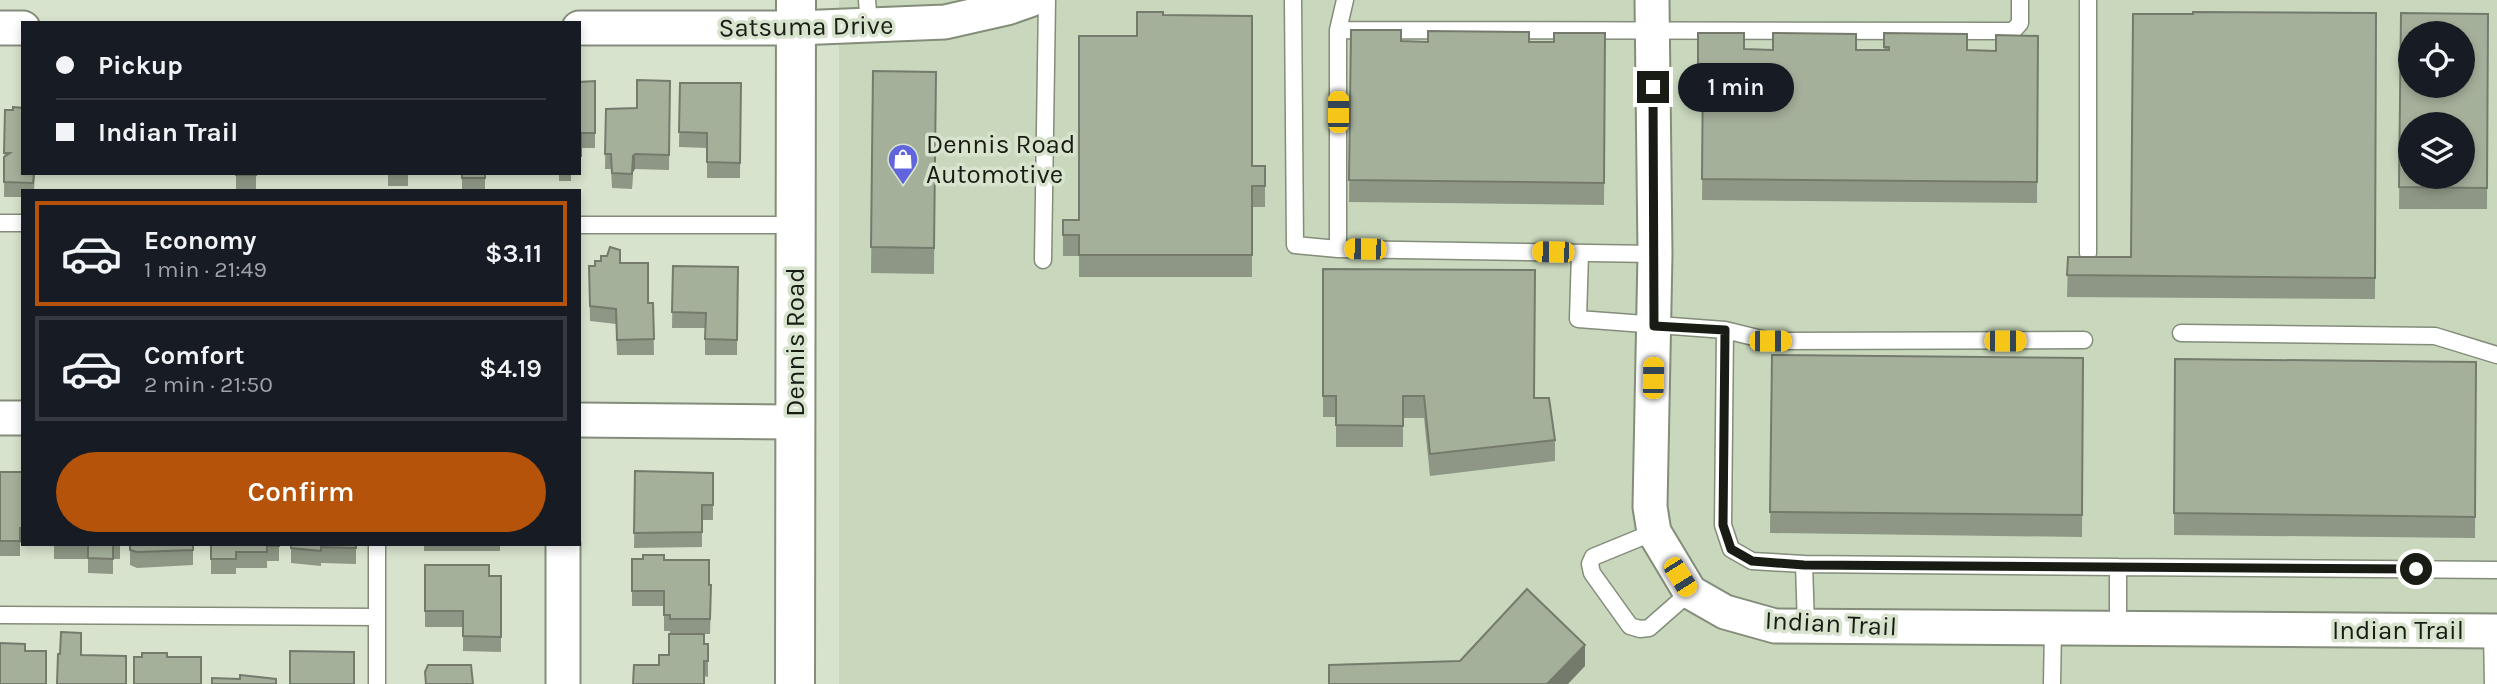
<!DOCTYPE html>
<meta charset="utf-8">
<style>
body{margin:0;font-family:Karla,sans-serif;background:#242831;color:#f1f3f6;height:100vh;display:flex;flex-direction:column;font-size:26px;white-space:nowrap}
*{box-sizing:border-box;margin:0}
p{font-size:23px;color:#9ea1a6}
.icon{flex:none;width:38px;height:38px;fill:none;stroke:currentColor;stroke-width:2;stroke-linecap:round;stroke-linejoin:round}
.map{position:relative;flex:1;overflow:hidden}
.panel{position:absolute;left:21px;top:189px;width:560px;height:357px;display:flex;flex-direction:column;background:#171b24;border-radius:0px;box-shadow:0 4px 10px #0003}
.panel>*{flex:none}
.top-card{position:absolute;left:21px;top:21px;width:560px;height:154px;border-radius:0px;box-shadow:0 4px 10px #0003;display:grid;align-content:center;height:154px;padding:0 35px;background:#171b24}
.tools{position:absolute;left:2398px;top:21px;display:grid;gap:14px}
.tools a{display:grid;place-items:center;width:77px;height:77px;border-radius:50%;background:#171b24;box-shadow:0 4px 10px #0003;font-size:35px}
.end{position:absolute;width:32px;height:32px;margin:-16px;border:9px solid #181c14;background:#fff;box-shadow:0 0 0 4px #fff}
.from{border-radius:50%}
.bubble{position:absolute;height:49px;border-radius:24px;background:#171b24;box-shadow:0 4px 10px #0003;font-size:23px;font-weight:600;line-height:49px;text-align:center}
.car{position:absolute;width:21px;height:42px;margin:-21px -10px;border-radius:9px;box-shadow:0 0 5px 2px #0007;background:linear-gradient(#f5c518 24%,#345 0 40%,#f5c518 0 76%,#345 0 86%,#f5c518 0)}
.top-card b{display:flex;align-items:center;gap:24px;height:66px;font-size:26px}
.top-card b+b{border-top:2px solid #363941}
.top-card i{width:18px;height:18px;background:#f1f3f6}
ul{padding:12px 0 0;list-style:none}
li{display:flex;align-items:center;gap:21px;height:105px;margin:0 14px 10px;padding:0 21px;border:4px solid #363941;border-radius:0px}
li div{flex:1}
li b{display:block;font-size:26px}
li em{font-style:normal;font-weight:600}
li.current{border-color:#b45309}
li>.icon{width:63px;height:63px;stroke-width:1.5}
.action{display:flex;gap:14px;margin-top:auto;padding:14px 35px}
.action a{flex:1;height:80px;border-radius:42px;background:#b45309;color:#fff;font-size:28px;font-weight:600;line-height:80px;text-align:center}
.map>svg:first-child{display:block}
.built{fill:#c9d8bd;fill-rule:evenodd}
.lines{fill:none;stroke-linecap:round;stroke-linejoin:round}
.lane-casing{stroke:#838d79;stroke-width:19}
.street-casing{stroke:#838d79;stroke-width:37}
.secondary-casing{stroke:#838d79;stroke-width:42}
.lane{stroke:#fff;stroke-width:16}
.street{stroke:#fff;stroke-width:33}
.secondary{stroke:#fff;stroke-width:38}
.wall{fill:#8e9785}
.shaded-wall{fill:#747b6c}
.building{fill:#a5b09b;stroke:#747b6c;stroke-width:2;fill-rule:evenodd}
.route{stroke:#181c14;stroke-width:9}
.labels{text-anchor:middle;stroke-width:7;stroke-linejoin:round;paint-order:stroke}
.street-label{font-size:26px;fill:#181c14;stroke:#d8e3ce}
.poi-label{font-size:26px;fill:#181c14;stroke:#d8e3ce;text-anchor:start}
</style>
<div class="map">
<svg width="2497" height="684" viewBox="0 0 2497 684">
<rect width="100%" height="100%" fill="#d8e3ce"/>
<path class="built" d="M839 0H2497V684H839ZM2410 33H2462V86H2410ZM2410 124H2462V177H2410Z"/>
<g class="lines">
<g class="lane-casing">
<path id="lane" d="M867 0 869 25
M1293 0 1295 245 1338 249
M1345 0 1338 30 2013 31 2020 23V0
M1338 30V249L1655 254
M0 223H23
M579 225H796
M1580 253 1578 319 1725 330 1723 525 1731 549 1752 561 1804 564
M2088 253V0
M1043 260 1047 0
M1725 330 1770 341 2084 340
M2181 333 2435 336 2497 355
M1654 532 1593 557 1590 564 1592 573 1630 626 1640 629 1649 628 1690 592
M377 544V684
M0 615 377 617
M1806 626 1804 564 2118 567
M2118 628V567L2497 570
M2492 631 2493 684
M2052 684 2053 628"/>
</g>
<g class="street-casing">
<path id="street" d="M1652 0 1655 254 1650 507 1654 532 1690 592 1725 612 1775 626 2497 631
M0 28H23
M579 28H796L945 22 1007 8 1030 0
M0 418H23
M579 420 795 422
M563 544V684"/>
</g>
<g class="secondary-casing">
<path id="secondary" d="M795 684 796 0"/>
</g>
<use href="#lane" class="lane"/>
<use href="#street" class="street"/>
<use href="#secondary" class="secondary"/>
</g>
<path class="wall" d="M2376 13 2375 299 2067 297 2068 257H2131L2193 14Z
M2401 13 2488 14 2487 209H2399Z
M1163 15 1252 166H1265V207H1252V277H1079V256H1063V220H1079L1137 36Z
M1351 30 1401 41 1554 42 1605 33 1604 205 1349 202Z
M1698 33 1744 49 1884 50V33L1967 50 1996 51 2038 36 2037 203 1702 200 1703 85H1698Z
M873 71 936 72 934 274 871 273Z
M595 81V148H581V171H579V82Z
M670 81 669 170 635 169 633 172 632 189 612 188 611 169H605L606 109 637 108Z
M680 83H741L740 178H707V148L679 147Z
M5 110 23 173H35L34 191H23V197H4Z
M236 173H256V190H236Z
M388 173H408V186H388Z
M462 173H485V191H462Z
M559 173H571V181H559Z
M620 263 648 303H653L654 355H617L616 324 590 321 589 266Z
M673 266 738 267 737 355H705V328H672Z
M1323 269 1534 398 1555 440V461L1430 476 1424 418H1403V447H1336V417H1323Z
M1772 355 2083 358 2082 537 1770 533Z
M2175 359 2476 362 2475 538 2174 535Z
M635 471 713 473V520H702V547L634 548Z
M0 472H23V543H20V556H0Z
M54 544H120V559H113V574L88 573V559H54Z
M130 544H193V565L137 568 130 565Z
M211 544H279V561H267V568H236V574H211Z
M291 544H356V564L321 563V566L291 563Z
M424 544H500V551H424Z
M632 559 664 560 709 585 711 601 710 634H697L704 644H708V677L659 665 669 655 670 631H664V606H632Z
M425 565 489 576H501V652L463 651V627H425Z"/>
<path class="shaded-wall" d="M635 154V169L633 172 632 189 633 156Z
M1585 645V666L1568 684H1547Z"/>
<path class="building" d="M1137 12H1163V15L1252 16V166H1265V186H1252V255H1079V235H1063V220H1079V36H1137Z
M2193 12 2376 13 2375 278 2067 275 2068 257H2131L2133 14H2193Z
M2401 13 2488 14 2487 188 2399 187ZM2410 33H2462V86H2410ZM2410 124H2462V177H2410Z
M1351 30H1401V41L1428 42V31L1529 32V42H1554V33H1605L1604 183 1349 180Z
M1698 33H1744V49L1773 50V33L1856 34V50H1889V47H1884V33L1967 34V50L1996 51V35L2038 36 2037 182 1702 179 1703 64H1698Z
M873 71 936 72 934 248 871 247Z
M637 80 670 81 669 155 635 154 633 156 632 174 612 173 611 154H605L606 109 637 108Z
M595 81V133H581V156H579V82Z
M680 83H741L740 163 707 162V133L679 132Z
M13 107 23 108V173H34L33 183 4 182V157L10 153H4L5 110H13Z
M236 173H256V175H236Z
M462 173H485V178H462Z
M610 247 620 250V263H648V303H653L654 339 617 340 616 309 590 306 589 266H595V261H601V256H607Z
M673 266 738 267 737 340 705 339 706 313 672 312Z
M1323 269 1535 270 1534 398H1549L1555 440 1430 454 1424 396H1403V426L1336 425V396H1323Z
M1772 355 2083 358 2082 515 1770 512Z
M2175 359 2476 362 2475 517 2174 513Z
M635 471 713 473V505H702V532L634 533Z
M0 472H23V528H20V541H0Z
M88 544H113V559L88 558Z
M130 544H193V550L137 552 130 550Z
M211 544H279V546H267V552H236V559H211Z
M291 544H356V548L321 547V551L291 548Z
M643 555H664V560H709V585H711L710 619H670V615H664V591H632V559H643Z
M425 565H489V576H501V637L463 636V611H425Z
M1527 589 1585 645 1547 684H1329V665L1460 661Z
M61 632 81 633V655L126 656V684H57L58 654H60Z
M669 634H704V644H708V661H704V684H633L634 665H659V655H669Z
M0 643 25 644V651H46V684H0Z
M290 651 354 652V684H290Z
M142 653H167V657H201V684H134V657H142Z
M428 665H471L473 684H426L425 672Z
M240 675 276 679V684H212V678L240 679Z"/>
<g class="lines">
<path class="route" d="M1653 87 1654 326 1725 330 1723 525 1731 549 1752 561 1804 565 2416 569"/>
</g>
<defs>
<g id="shop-pin" transform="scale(1.575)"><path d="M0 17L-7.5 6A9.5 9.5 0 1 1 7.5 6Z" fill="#6064dd" stroke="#d8e3ce"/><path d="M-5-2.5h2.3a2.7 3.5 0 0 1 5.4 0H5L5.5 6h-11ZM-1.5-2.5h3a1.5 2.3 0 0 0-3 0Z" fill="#fff"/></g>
</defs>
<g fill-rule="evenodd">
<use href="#shop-pin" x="903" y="159"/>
</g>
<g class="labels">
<g class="street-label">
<text transform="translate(806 26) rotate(-1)" y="9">Satsuma Drive</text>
<text transform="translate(795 342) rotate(-90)" y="9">Dennis Road</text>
<text transform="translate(1831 623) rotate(3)" y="9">Indian Trail</text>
<text x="2398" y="639">Indian Trail</text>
</g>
<g class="poi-label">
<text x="926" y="153">Dennis Road<tspan x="926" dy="30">Automotive</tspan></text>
</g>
</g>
</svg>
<div class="tools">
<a><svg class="icon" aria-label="locate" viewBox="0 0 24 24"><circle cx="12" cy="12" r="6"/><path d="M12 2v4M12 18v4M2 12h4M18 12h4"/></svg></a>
<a><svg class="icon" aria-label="layers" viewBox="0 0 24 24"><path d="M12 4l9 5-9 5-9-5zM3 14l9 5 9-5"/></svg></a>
</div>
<i class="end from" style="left:2416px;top:569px"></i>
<i class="end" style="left:1653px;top:87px"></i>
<div class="bubble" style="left:1678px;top:63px;width:116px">1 min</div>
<i class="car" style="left:1338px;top:112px;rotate:0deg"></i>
<i class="car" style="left:1365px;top:249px;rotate:271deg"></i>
<i class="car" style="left:1553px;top:252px;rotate:271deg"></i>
<i class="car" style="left:1770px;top:341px;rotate:90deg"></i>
<i class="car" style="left:2005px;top:341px;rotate:90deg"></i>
<i class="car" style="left:1653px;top:378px;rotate:1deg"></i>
<i class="car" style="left:1680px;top:577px;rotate:148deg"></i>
<div class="top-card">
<b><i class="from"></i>Pickup</b>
<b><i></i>Indian Trail</b>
</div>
<section class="panel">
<ul>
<li class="current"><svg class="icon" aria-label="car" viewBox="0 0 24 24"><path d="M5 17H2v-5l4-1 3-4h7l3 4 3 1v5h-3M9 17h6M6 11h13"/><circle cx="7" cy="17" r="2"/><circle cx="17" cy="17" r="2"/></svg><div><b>Economy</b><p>1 min · 21:49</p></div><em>$3.11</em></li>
<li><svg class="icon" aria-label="car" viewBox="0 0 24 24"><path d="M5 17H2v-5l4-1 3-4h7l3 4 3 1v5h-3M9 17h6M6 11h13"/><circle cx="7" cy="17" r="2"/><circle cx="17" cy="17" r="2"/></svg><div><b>Comfort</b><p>2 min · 21:50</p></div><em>$4.19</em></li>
</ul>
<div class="action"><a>Confirm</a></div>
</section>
</div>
